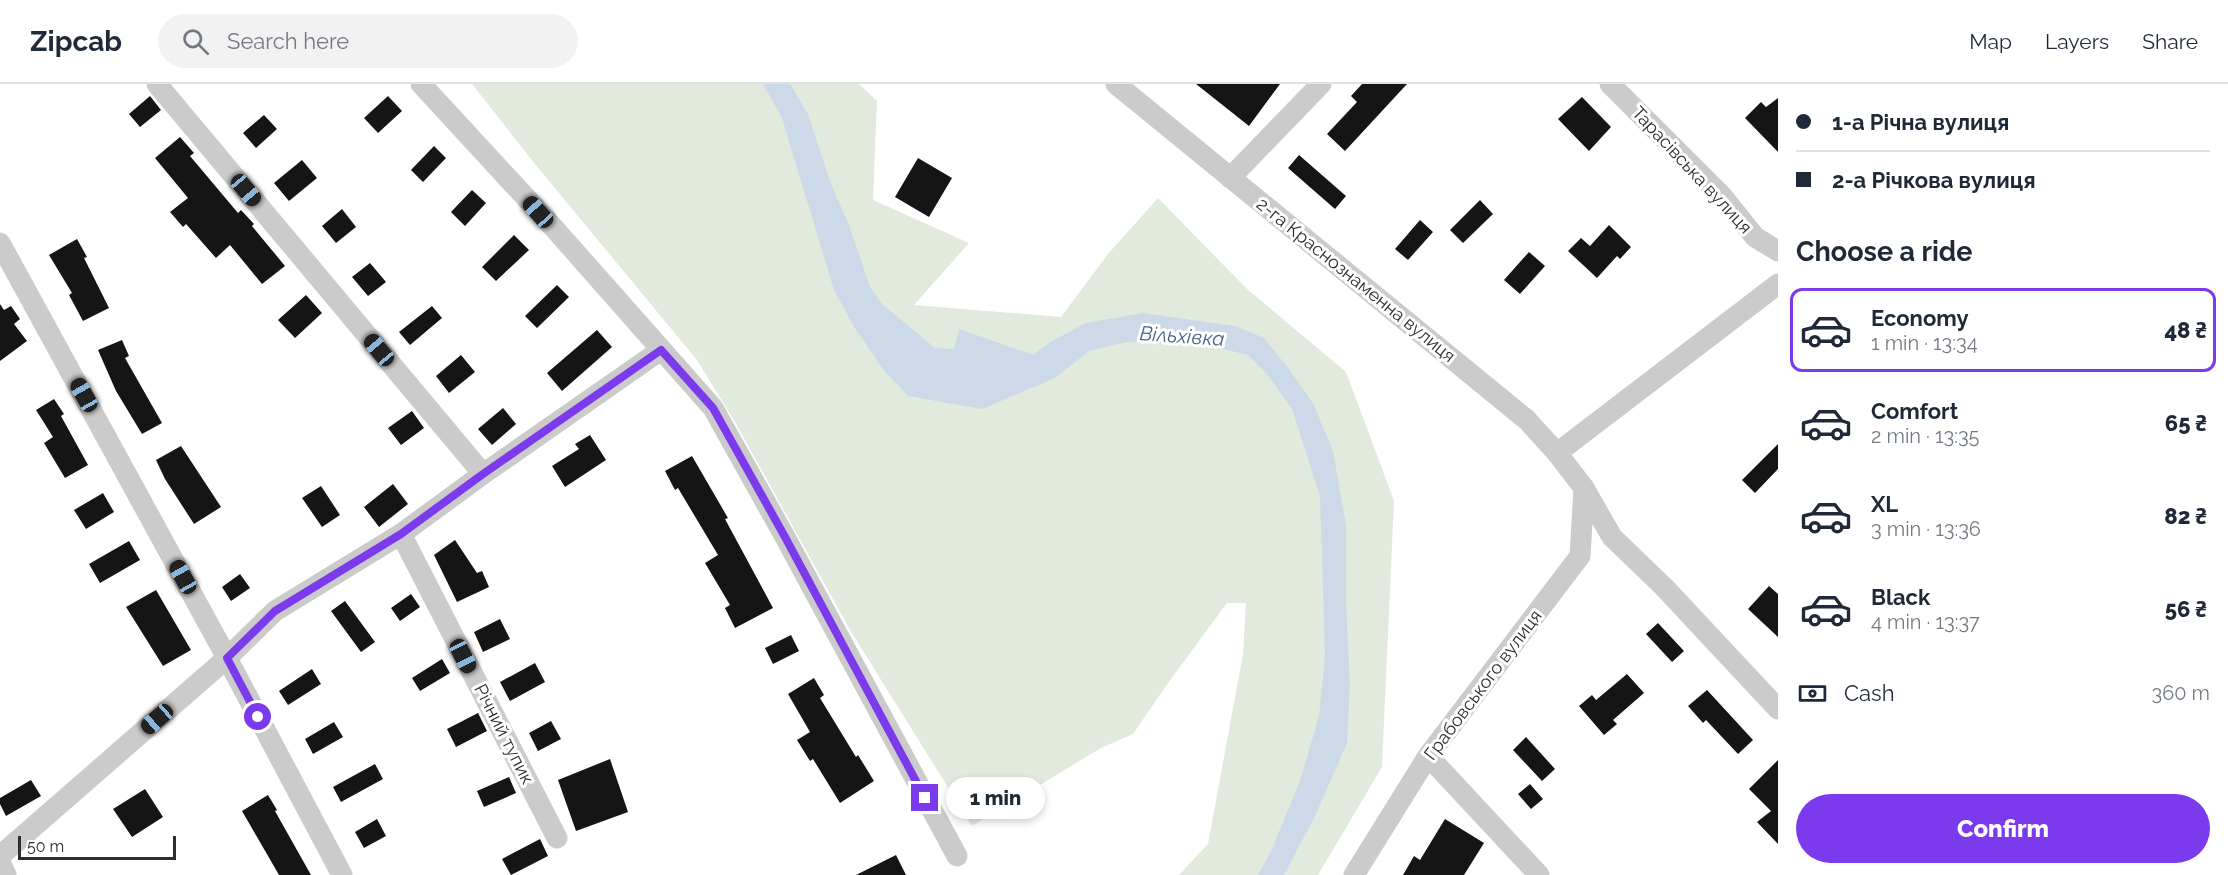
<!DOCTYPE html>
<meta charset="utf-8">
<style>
body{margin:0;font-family:Raleway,sans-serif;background:#f2f2f3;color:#1f2937;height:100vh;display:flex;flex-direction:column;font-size:22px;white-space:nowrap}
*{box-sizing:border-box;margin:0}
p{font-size:20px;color:#747a83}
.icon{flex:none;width:33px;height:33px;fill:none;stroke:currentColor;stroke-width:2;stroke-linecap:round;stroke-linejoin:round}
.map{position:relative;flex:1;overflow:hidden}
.details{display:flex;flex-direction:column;background:#fff;width:450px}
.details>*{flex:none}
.top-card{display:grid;align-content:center;height:132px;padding:0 18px;background:#fff}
.scale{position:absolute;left:18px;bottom:15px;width:158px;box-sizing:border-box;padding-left:6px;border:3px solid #2e2e2e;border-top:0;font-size:16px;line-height:21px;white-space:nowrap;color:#2e2e2e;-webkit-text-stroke:4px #fff;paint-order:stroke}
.end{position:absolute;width:27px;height:27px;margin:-14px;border:8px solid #7c3aed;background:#fff;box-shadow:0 0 0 3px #fff}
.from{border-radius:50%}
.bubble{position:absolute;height:42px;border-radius:21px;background:#fff;box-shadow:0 3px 9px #0003;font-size:20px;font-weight:800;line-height:42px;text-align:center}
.car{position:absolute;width:18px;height:36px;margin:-18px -9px;border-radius:8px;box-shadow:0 0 4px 2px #0007;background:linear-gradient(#222 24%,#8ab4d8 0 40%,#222 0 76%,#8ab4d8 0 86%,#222 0)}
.top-card b{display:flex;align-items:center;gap:21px;height:57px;font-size:22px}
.top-card b+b{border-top:2px solid #e0e1e3}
.top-card i{width:15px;height:15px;background:#1f2937}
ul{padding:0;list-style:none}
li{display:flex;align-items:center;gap:18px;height:84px;margin:0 12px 9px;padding:0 6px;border:3px solid transparent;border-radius:12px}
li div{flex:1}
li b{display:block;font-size:22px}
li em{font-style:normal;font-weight:800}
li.selected{border-color:#7c3aed}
li>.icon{width:54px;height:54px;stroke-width:1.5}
h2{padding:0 18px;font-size:27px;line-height:72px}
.pay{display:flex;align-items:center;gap:15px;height:66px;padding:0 18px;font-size:22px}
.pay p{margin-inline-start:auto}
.button{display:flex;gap:12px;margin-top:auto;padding:12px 18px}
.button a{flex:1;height:69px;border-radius:36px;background:#7c3aed;color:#fff;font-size:24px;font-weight:800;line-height:69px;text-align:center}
header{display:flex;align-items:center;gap:36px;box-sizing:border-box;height:84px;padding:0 30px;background:#fff;border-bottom:2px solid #e0e1e3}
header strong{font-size:28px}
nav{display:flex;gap:33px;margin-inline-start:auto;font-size:21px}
.search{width:420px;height:54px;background:#f2f2f3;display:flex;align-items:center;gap:15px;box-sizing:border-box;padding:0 21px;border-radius:33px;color:#747a83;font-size:22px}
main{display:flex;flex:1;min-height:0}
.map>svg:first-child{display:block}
.green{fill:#e2eadd}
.water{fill:#ccd9e8}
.building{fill:#151515}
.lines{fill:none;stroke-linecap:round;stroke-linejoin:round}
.street{stroke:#cbcbcb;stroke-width:21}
.route{stroke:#7c3aed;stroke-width:8}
.labels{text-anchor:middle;stroke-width:6;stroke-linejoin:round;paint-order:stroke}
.street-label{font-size:18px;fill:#2e2e2e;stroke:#fff}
.water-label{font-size:20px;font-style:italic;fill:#456487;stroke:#fff}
</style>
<header>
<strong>Zipcab</strong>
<div class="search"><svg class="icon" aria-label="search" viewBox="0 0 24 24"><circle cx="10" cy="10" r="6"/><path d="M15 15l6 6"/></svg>Search here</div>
<nav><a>Map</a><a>Layers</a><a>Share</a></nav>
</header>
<main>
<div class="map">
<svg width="1778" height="791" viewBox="0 0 1778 791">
<rect width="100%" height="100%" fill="#fff"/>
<path class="green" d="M472 0H859L877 17 873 116 969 159 914 221 1061 233 1108 170 1158 114 1246 204 1346 288 1394 417 1382 683 1318 791H1179L1208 760 1243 570 1246 519H1227L1168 599 1133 650 1101 664 972 742 850 546 735 338 697 276 535 80Z"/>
<path class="water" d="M763 0H790L808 30 831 100 850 144 870 203 881 219 935 264 954 265 959 245 1033 271 1052 257 1086 239 1143 229 1235 242 1264 254 1285 280 1313 319 1333 367 1346 441V522L1350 600 1347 659 1315 732 1284 791H1258L1271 767 1300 697 1319 632 1325 573 1320 412 1292 325 1267 290 1248 271 1211 262 1127 258 1089 267 1055 294 982 325 908 312 883 285 854 243 834 206 782 34Z"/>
<path class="building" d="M1196 0H1280L1249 42Z
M1362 0H1407L1345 67 1327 50 1357 18 1351 12Z
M150 12 161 26 140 43 129 30Z
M388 12 402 27 378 49 364 34Z
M1582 13 1611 43 1589 67 1558 35Z
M1778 14V68L1745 34 1761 18 1766 23Z
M264 31 277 45 256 64 243 49Z
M180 53 194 69 190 72 238 129 241 126 254 140 252 142 285 182 262 200 230 161 216 174 186 140 183 143 170 128 188 114 155 74Z
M434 62 446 74 423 98 411 86Z
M1299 71 1346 112 1335 125 1288 84Z
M918 74 952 94 929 133 895 113Z
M302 76 317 94 289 117 274 99Z
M472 106 486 119 465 142 451 128Z
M1480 116 1493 130 1463 159 1450 146Z
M342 125 356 143 336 159 322 142Z
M1420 136 1433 148 1408 176 1395 165Z
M1609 141 1631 163 1620 175 1617 172 1597 194 1568 167 1581 154 1590 162Z
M514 151 529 166 496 197 482 183Z
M77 155 87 173 84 174 109 224 83 237 69 211 72 209 49 171Z
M1529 168 1545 182 1520 210 1504 196Z
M370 179 386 198 368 212 352 193Z
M557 201 569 213 537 244 525 232Z
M306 211 322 229 295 254 278 236Z
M0 220 4 226 11 222 20 235 14 240 27 257 0 277Z
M432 222 442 234 410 261 399 248Z
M597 246 612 263 562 307 547 289Z
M122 256 129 272 125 274 162 339 142 350 116 307 98 266Z
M461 271 475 288 449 309 436 292Z
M54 315 64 330 61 332 88 381 65 394 44 359 53 353 36 326Z
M503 324 516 340 492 361 478 345Z
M412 327 424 344 401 361 388 344Z
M590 351 606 376 565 403 552 382 579 365 575 360Z
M1778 360V385L1755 409 1742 396Z
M181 362 221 423 194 440 165 395 156 376Z
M692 372 728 434 725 435 773 524 735 544 725 524 730 521 705 479 718 471 678 404 675 406 665 387Z
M393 400 408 420 379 443 364 423Z
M321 402 340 431 322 443 302 414Z
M103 409 114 428 86 445 74 426Z
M455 456 477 489 482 487 489 503 457 518 434 471Z
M129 457 140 476 100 499 89 480Z
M240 490 250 504 231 517 222 503Z
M1769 502 1778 510V553L1748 525Z
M156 506 191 566 163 582 126 523Z
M411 510 420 523 400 537 391 524Z
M345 517 375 558 361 568 331 527Z
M500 535 510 555 483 568 474 548Z
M1658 539 1684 567 1672 578 1646 550Z
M791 551 799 567 773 580 765 564Z
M442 575 450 589 420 607 412 594Z
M535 579 545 598 510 617 500 598Z
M312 585 321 600 288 621 279 607Z
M1627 590 1644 609 1613 636 1617 640 1604 651 1579 622 1592 611 1596 616Z
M814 594 824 611 820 614 856 673 858 671 874 697 840 719 813 675 810 677 797 656 810 648 788 610Z
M1707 606 1753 656 1738 670 1706 636 1703 639 1688 622Z
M478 629 487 647 456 663 447 645Z
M551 637 561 655 538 667 529 649Z
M334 638 343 653 313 670 305 655Z
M1526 653 1555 685 1542 697 1513 666Z
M610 675 628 728 576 747 558 696Z
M1778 676V760L1757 738 1771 727 1749 705Z
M375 680 383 695 341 718 333 703Z
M509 693 516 709 484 723 477 707Z
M31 696 41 712 6 732 0 720V714Z
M1530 700 1543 715 1531 725 1518 710Z
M145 705 163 733 132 753 113 725Z
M268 711 277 726 275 727 311 791H279L242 727Z
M377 735 386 752 364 764 355 748Z
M1445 735 1484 759 1464 791H1403L1414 772 1420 776Z
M540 755 548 772 511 791 502 775Z
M896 771 906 791H856Z"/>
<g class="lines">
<path class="street" d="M157 0 483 390
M421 0 553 143 713 324 785 453 957 772
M1116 0 1527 336 1557 369 1584 404 1612 453 1664 503 1778 625
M1610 0 1723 113 1755 153 1778 167
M1230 94 1321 0
M0 159 227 574 342 791
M1557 369 1778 200
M401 450 557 754
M1428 672 1539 791
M0 772 227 574 275 527 401 450 483 390 661 266
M0 778 6 791
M1354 791 1428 672 1580 472 1584 404"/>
</g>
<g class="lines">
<path class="route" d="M258 633 227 574 275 527 401 450 483 390 661 266 713 324 785 453 925 714"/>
</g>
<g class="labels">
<g class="street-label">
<text transform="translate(1692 86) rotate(47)" y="6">Тарасівська вулиця</text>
<text transform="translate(1356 196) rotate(39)" y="6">2-га Краснознаменна вулиця</text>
<text transform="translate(1483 601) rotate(-53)" y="6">Грабовського вулиця</text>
<text transform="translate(504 650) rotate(63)" y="6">Річний тупик</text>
</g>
<g class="water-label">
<text transform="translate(1182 252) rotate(4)" y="7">Вільхівка</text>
</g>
</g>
</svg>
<div class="scale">50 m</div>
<i class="end from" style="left:258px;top:633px"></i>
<i class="end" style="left:925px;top:714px"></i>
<div class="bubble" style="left:946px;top:693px;width:99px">1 min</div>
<i class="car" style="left:246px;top:106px;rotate:140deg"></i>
<i class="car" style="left:538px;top:128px;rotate:318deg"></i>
<i class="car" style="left:379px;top:266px;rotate:320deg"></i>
<i class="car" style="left:84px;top:311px;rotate:331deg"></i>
<i class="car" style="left:183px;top:493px;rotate:331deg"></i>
<i class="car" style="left:463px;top:572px;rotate:153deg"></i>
<i class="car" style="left:157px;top:635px;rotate:229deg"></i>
</div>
<section class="details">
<div class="top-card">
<b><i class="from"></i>1-а Річна вулиця</b>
<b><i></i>2-а Річкова вулиця</b>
</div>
<h2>Choose a ride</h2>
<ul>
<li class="selected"><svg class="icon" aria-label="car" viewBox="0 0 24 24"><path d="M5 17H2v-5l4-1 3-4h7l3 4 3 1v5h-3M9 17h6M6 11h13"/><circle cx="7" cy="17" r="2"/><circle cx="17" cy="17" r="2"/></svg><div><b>Economy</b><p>1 min · 13:34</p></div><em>48 ₴</em></li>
<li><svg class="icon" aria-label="car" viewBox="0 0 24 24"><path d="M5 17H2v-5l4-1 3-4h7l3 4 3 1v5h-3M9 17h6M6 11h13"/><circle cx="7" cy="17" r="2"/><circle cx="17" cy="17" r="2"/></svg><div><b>Comfort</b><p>2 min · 13:35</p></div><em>65 ₴</em></li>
<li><svg class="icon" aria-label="car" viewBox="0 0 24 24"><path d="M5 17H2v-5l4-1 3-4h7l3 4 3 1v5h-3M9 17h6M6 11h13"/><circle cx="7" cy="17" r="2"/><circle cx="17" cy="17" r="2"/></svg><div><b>XL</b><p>3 min · 13:36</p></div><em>82 ₴</em></li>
<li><svg class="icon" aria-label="car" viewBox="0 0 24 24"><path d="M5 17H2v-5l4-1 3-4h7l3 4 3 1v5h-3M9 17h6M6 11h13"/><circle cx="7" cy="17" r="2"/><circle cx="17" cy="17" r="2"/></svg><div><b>Black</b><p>4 min · 13:37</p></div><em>56 ₴</em></li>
</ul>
<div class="pay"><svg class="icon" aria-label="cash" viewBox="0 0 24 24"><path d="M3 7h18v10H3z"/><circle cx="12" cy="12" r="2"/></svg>Cash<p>360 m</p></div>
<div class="button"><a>Confirm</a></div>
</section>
</main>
